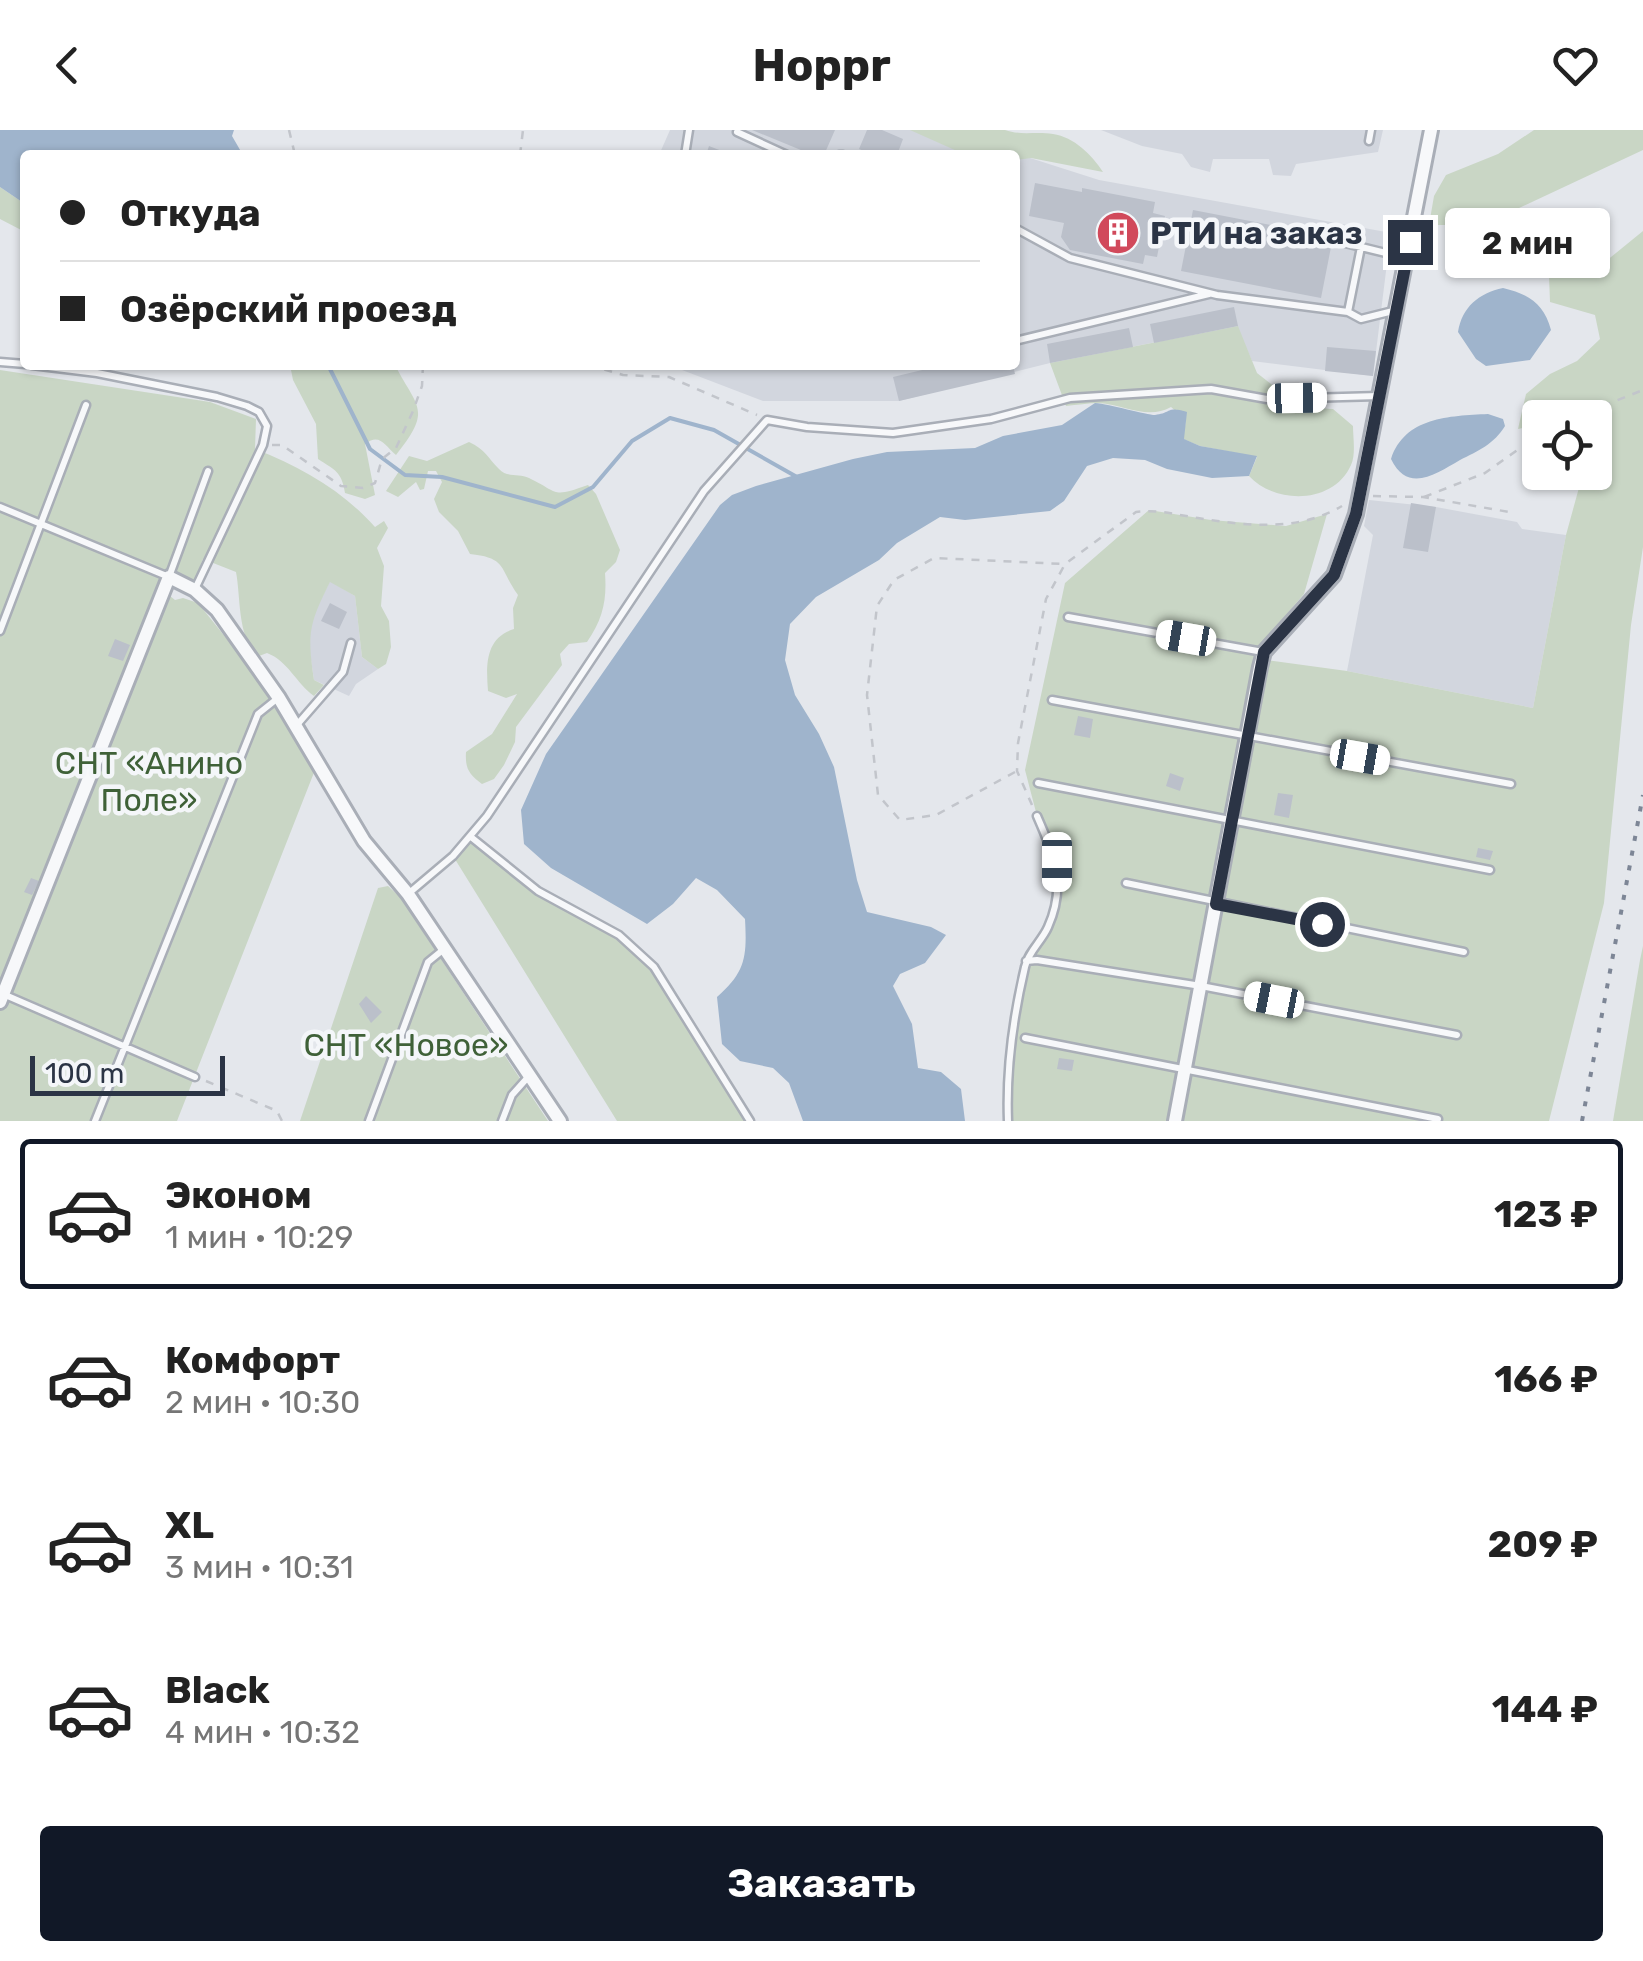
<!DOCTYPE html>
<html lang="ru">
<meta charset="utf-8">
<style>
body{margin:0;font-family:Rubik,sans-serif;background:#f6f6f6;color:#222;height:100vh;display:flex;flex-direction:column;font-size:38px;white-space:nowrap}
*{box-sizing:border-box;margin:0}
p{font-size:32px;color:#767676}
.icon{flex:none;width:55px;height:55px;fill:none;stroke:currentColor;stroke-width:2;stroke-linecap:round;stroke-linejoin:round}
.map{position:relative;height:991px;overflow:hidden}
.panel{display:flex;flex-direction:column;background:#fff;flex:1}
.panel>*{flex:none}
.guide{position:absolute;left:20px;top:20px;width:1000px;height:220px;border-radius:10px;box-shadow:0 2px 8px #0004;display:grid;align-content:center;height:220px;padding:0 40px;background:#fff}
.fabs{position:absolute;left:1522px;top:270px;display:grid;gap:20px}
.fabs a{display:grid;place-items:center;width:90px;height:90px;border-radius:10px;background:#fff;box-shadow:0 2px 8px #0004;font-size:50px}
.scale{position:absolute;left:30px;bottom:25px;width:195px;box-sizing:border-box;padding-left:10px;border:5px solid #2b3445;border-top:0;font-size:28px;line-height:35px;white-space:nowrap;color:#2b3445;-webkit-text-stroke:8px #f4f6f9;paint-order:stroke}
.end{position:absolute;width:45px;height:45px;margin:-22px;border:12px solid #2b3445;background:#fff;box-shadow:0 0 0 5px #fff}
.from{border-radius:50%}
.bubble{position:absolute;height:70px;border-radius:10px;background:#fff;box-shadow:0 2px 8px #0004;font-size:32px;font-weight:700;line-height:70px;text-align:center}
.car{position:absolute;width:30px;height:60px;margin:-30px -15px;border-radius:12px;box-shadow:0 0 8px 2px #0007;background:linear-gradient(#fff 24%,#345 0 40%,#fff 0 76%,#345 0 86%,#fff 0)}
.guide b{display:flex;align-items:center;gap:35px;height:95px;font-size:38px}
.guide b+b{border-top:2px solid #e0e0e0}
.guide i{width:25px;height:25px;background:#222}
ul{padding:18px 0 0;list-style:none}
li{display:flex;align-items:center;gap:30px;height:150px;margin:0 20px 15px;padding:0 20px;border:5px solid transparent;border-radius:10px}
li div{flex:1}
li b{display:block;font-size:38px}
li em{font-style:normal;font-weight:700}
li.selected{border-color:#111827}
li>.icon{width:90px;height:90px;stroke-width:1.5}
.primary-button{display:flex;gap:20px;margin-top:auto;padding:20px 40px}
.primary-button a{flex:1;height:115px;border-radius:10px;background:#111827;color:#fff;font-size:40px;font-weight:700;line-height:115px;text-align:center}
header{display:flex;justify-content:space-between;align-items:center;height:130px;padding:0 40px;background:#fff;font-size:45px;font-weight:700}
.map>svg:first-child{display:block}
.built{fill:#d2d6de}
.green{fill:#c9d6c5}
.water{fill:#9fb4cc}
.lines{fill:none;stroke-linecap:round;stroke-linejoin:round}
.stream{stroke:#9fb4cc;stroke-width:4}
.building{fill:#bbc0ca}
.lane-casing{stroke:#a9aeb7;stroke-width:11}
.street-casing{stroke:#a9aeb7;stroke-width:18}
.path{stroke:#c2c5cb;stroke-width:2.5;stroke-dasharray:8 8;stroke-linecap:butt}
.lane{stroke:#f7f8fa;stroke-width:6}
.street{stroke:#f7f8fa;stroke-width:12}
.rail{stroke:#7d8696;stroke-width:4;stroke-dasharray:5 10;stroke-linecap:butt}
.route{stroke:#2b3445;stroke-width:12}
.labels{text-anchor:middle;stroke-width:9;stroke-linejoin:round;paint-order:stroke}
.poi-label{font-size:32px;font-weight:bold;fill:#2b3445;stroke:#f4f6f9;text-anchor:start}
.park-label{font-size:32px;fill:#3f6138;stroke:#f4f6f9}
</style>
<header><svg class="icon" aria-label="back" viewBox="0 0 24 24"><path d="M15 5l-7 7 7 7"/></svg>Hoppr<svg class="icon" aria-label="heart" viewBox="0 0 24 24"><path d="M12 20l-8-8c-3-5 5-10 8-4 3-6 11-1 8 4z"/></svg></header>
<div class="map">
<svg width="1643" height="991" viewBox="0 0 1643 991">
<rect width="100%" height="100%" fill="#e4e7ec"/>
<path class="built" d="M670 0H942L1099 50 1386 102 1389 117 1373 246 1252 231 1237 196 1050 233 899 271H763L669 235H1015V25H659Z
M1101 0H1383L1378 22 1296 34 1291 46 1273 45 1269 29H1213L1210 42 1191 37 1182 24 1142 16Z
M1369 370 1436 377 1517 392 1522 399 1566 405 1533 578 1347 541 1373 405 1364 396Z
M330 451 355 466 362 527 378 539 356 554 349 566 314 550 308 510 312 488Z"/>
<path class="green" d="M910 0H1005C1022 6 1036 1 1053 4 1074 7 1092 25 1103 42L1031 28 1015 30V25H966Z
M1534 0H1643V20L1519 78 1474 95H1429L1434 66 1446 45 1498 24Z
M0 57 25 74V102L0 89Z
M1643 101V417L1631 495 1604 773 1549 991H1008L1006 942 1026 831 1048 798 1057 767V732L1037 686 1025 640 1065 453 1149 380 1211 390 1286 396 1327 384 1304 464 1255 521 1266 530 1347 541 1533 578 1566 405 1583 343 1595 342V288L1583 287 1575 282 1560 287 1540 288V294L1518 299 1526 264 1550 244 1577 231 1600 209 1595 185 1550 172 1549 146 1600 136Z
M1238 196 1257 243 1300 277 1333 279 1353 296C1353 307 1356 325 1351 335 1334 374 1276 375 1249 346L1257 327 1200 316 1183 309 1186 290 1171 277C1148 290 1125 275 1099 273 1088 273 1077 275 1066 276L1050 233Z
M290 235H395C417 278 433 279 396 325 384 315 380 303 365 314L375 365 365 369 345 363C342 342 335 340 318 329L316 294 293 250Z
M0 240 210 272 256 289 255 319C301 337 342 360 375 397L384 391 388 398 377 418 384 436 381 476 389 491 391 517 386 534 378 539 362 527 355 466 330 452C309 494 307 503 314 550L324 555 314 566C296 553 288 531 267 523L259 526C237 510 241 468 236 442L203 429 194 452 0 372Z
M469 312C485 319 488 328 499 339 507 348 519 343 529 348 560 363 551 368 588 355L596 364 620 420 616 432 605 443C607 470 603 489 587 512L569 514 560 524 562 535 516 597 515 612 504 635 494 649 482 654C469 644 465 639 466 622L492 604 517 564 506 568 488 561C486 535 485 508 514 499L513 478 518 465C499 439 508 428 470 424L458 401 439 382 434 369 442 352 436 341H428L424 359 420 360 416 352 398 367 386 361 409 326 427 331Z
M0 382 160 448 159 457 175 470 183 468 198 473 271 564 315 640 177 991H0Z
M471 707 538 761 619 805 654 837 750 991H617L453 726Z
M388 756 400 767 548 991H300L378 758Z
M1643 816V991H1613L1640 830Z"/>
<path class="water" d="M0 0H234L232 6 243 25H25V74L0 57Z
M1503 158C1529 164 1544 174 1551 200L1530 230 1486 236 1476 229 1458 202C1462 177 1479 163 1503 158Z
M1095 273C1109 274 1147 285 1155 285 1173 283 1165 276 1187 282L1184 309 1200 316 1257 326 1249 346 1212 348 1167 339 1145 330 1113 328 1087 336 1064 371 1050 381 965 390 940 387 897 413 879 430 816 467 790 494 785 530 795 565 819 604 834 637 857 750 867 782 931 797 946 805 925 833 900 844 893 856 912 894 918 938 941 942 961 959 965 991H803L789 953 773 938 740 931 722 914 717 867C746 842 747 826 745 789L717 760 696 748 673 774 647 794 551 738 524 714 521 680 546 624 720 375 732 365 756 356 853 329 887 322 975 318 1003 306 1062 295Z
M1488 284 1503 289 1505 296C1494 314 1478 321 1460 330 1436 344 1408 364 1391 329 1405 287 1449 286 1488 284Z"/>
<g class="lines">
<path class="stream" d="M328 235 370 319 405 345 442 347 555 377 593 357 632 311 670 288 714 300 797 347"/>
</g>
<path class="building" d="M752 0H835L824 25H813Z
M867 0H882L903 9 897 25H874L859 19Z
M709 16 732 25H706Z
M1035 53 1082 62V58L1155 72 1153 83 1165 86 1157 127 1145 125 1143 134 1070 120 1061 107 1064 93 1029 86Z
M1193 80 1333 107 1321 168 1181 141Z
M1234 177 1238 196 1154 213 1150 194Z
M1129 198 1133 217 1050 233 1047 214Z
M1327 217 1376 221 1373 246 1325 241Z
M943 235H1013L1015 244 899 271 893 247Z
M1411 373 1436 377 1428 422 1403 418Z
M330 473 347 482 339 499 321 491Z
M115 509 130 515 123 531 108 526Z
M1078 586 1093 589 1090 608 1074 605Z
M1170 643 1184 648 1180 661 1166 656Z
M1278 663 1293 665 1289 688 1274 685Z
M1478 718 1493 721 1490 730 1476 727Z
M31 748 39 751 32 765 24 762Z
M366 866 382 882 371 893 359 874Z
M351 906 360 912 350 930 340 924Z
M1059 928 1074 930 1072 941 1057 939Z"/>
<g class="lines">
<g class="lane-casing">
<path id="lane" d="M737 2 787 25
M1369 11 1371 0
M685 25 689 0
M839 25H843
M1015 98 1070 128 1217 165 1348 182
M1345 113 1406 128
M1361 117 1348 182 1361 189 1397 180
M1015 211 1209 164
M0 232 25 234
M32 235 97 243 217 267 247 276 259 282 267 296 263 315 195 459
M0 377 169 447 208 341
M1068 487 1263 522
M0 501 86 275
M1052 570 1511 654
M296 596 343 542 351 513
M1038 653 1490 740
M471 707 538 761 619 805 654 837 750 991
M1126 753 1464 822
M408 764 453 726 487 686 704 361 767 290 807 297 893 303 991 289 1070 268 1211 259 1267 269 1379 266
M1026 831 1037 830 1201 856 1457 905
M3 864 195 947
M1025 908 1438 989
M95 991 258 584 278 568
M369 991 428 832 444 819
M502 991 512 965 529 946
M1008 991C1006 939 1013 888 1025 837 1028 822 1042 811 1048 797 1067 755 1054 725 1037 686"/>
</g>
<g class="street-casing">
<path id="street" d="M0 872 169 447 195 460 217 480 279 568 364 711 408 764 560 991
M1175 991 1260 537 1264 522 1334 445 1356 384 1431 0"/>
</g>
<path class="path" d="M289 0 295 25
M520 25 523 0
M589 235 623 245 669 247 757 285
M1573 288 1643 260
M272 315H282L341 356 363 358 375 353 382 329 396 318 413 281 422 256 423 235
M1373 366 1423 367 1515 383
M1424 367 1485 343 1540 304
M1015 642 936 685 900 690 878 665 867 565 877 476 894 450 934 428 1064 434
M1032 675 1017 641 1018 613 1046 469 1065 434 1136 382C1157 379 1177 385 1198 388 1247 396 1298 402 1342 376
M206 951 277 981 282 991"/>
<use href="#lane" class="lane"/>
<use href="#street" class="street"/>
<path class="rail" d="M1582 991 1643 665"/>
</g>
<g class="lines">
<path class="route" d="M1322 794 1216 774 1264 522 1334 445 1356 384 1410 112"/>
</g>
<defs>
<g id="building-disc" transform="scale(2.25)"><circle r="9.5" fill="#d1495b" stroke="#f4f6f9"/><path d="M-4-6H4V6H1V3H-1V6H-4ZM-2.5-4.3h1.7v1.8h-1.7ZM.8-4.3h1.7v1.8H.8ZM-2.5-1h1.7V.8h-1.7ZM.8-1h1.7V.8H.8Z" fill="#fff"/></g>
</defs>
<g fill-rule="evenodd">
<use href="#building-disc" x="1118" y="103"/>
</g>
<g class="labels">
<g class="poi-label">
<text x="1150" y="114">РТИ на заказ</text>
</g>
<g class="park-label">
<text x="149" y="644">СНТ «Анино<tspan x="149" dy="37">Поле»</tspan></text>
<text x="406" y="926">СНТ «Новое»</text>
</g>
</g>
</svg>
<div class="fabs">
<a><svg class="icon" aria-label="locate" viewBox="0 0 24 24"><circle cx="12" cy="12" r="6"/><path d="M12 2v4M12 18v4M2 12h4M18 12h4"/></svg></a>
</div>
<div class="scale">100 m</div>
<i class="end from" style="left:1322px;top:794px"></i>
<i class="end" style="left:1410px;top:112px"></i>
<div class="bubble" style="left:1445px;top:78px;width:165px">2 мин</div>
<i class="car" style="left:1297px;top:268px;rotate:89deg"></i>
<i class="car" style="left:1186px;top:508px;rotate:280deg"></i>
<i class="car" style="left:1360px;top:627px;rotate:100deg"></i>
<i class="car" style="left:1057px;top:732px;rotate:180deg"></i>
<i class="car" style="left:1274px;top:870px;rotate:281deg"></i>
<div class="guide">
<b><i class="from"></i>Откуда</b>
<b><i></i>Озёрский проезд</b>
</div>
</div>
<section class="panel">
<ul>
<li class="selected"><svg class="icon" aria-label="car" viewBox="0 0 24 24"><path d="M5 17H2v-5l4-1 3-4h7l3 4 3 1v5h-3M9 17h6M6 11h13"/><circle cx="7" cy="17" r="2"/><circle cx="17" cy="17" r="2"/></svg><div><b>Эконом</b><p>1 мин · 10:29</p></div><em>123 ₽</em></li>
<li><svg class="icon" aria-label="car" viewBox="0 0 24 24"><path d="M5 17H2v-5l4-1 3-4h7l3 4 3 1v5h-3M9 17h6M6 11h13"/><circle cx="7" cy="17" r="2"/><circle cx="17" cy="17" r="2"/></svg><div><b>Комфорт</b><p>2 мин · 10:30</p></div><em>166 ₽</em></li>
<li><svg class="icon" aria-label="car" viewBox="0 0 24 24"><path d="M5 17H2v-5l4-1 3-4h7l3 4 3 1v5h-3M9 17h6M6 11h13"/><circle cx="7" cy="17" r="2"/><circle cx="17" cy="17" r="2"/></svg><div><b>XL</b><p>3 мин · 10:31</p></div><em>209 ₽</em></li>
<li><svg class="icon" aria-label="car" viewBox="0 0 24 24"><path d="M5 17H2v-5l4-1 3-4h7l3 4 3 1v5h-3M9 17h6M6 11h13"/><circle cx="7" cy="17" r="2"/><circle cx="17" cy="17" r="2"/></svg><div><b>Black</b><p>4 мин · 10:32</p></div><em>144 ₽</em></li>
</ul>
<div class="primary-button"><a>Заказать</a></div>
</section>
